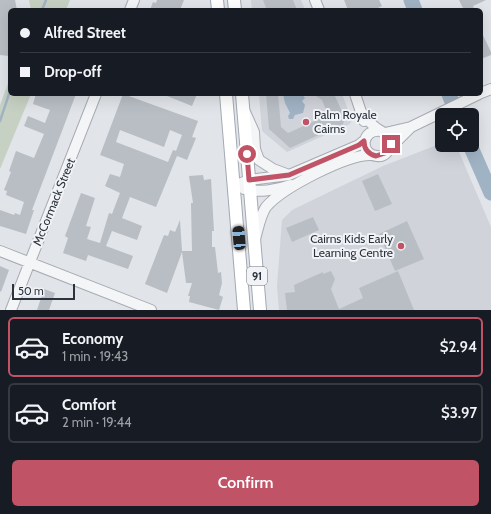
<!DOCTYPE html>
<meta charset="utf-8">
<style>
body{margin:0;font-family:Cabin,sans-serif;background:#242831;color:#f1f3f6;height:100vh;display:flex;flex-direction:column;font-size:15px;white-space:nowrap}
*{box-sizing:border-box;margin:0}
p{font-size:13px;color:#9ea1a6}
.icon{flex:none;width:22px;height:22px;fill:none;stroke:currentColor;stroke-width:2;stroke-linecap:round;stroke-linejoin:round}
.map{position:relative;height:310px;overflow:hidden}
.details{display:flex;flex-direction:column;background:#171b24;flex:1}
.details>*{flex:none}
.banner{position:absolute;left:8px;top:8px;width:475px;height:88px;border-radius:6px;box-shadow:0 4px 16px #0002;display:grid;align-content:center;height:88px;padding:0 12px;background:#171b24}
.buttons{position:absolute;left:435px;top:108px;display:grid;gap:8px}
.buttons a{display:grid;place-items:center;width:44px;height:44px;border-radius:6px;background:#171b24;box-shadow:0 4px 16px #0002;font-size:20px}
.scale{position:absolute;left:12px;bottom:10px;width:63px;box-sizing:border-box;padding-left:4px;border:2px solid #2b333e;border-top:0;font-size:11px;line-height:14px;white-space:nowrap;color:#2b333e;-webkit-text-stroke:3px #f1f3f6;paint-order:stroke}
.end{position:absolute;width:18px;height:18px;margin:-9px;border:5px solid #c15367;background:#fff;box-shadow:0 0 0 2px #fff}
.from{border-radius:50%}
.car{position:absolute;width:12px;height:24px;margin:-12px -6px;border-radius:5px;box-shadow:0 0 3px 1px #0007;background:linear-gradient(#222 24%,#8ab4d8 0 40%,#222 0 76%,#8ab4d8 0 86%,#222 0)}
.banner b{display:flex;align-items:center;gap:14px;height:38px;font-size:15px}
.banner b+b{border-top:1px solid #363941}
.banner i{width:10px;height:10px;background:#f1f3f6}
ul{padding:7px 0 0;list-style:none}
li{display:flex;align-items:center;gap:12px;height:60px;margin:0 8px 6px;padding:0 4px;border:2px solid #363941;border-radius:6px}
li div{flex:1}
li b{display:block;font-size:15px}
li em{font-style:normal;font-weight:600}
li.active{border-color:#c15367}
li>.icon{width:36px;height:36px;stroke-width:1.5}
.cta{display:flex;gap:8px;margin-top:auto;padding:8px 12px}
.cta a{flex:1;height:46px;border-radius:6px;background:#c15367;color:#fff;font-size:16px;font-weight:600;line-height:46px;text-align:center}
.map>svg:first-child{display:block}
.built{fill:#d0d3da}
.green{fill:#c7d1c3}
.water{fill:#a0b3c5}
.lines{fill:none;stroke-linecap:round;stroke-linejoin:round}
.stream{stroke:#a0b3c5;stroke-width:2.5}
.river{stroke:#a0b3c5;stroke-width:15}
.building{fill:#b9bec5;fill-rule:evenodd}
.minor-casing{stroke:#a7abb2;stroke-width:12}
.major-casing{stroke:#a2a9b3;stroke-width:14}
.minor{stroke:#f4f5f7;stroke-width:10}
.major{stroke:#fff;stroke-width:12}
.route{stroke:#c15367;stroke-width:5}
.poi-dot{fill:#c15367;stroke:#f1f3f6;stroke-width:1.5}
.labels{text-anchor:middle;stroke-width:4;stroke-linejoin:round;paint-order:stroke}
.shield{fill:#f1f3f6;stroke:#666d75;stroke-width:1}
.shield-label{font-size:11px;font-weight:bold;fill:#2b333e}
.poi-label{font-size:12px;fill:#2b333e;stroke:#f1f3f6;text-anchor:start}
.street-label{font-size:12px;fill:#2b333e;stroke:#f1f3f6}
</style>
<div class="map">
<svg width="491" height="310" viewBox="0 0 491 310">
<rect width="100%" height="100%" fill="#e1e4e8"/>
<path class="built" d="M251 0H301L305 10H252Z
M259 94H342L352 120 350 124 287 152 262 131Z
M442 143V145H456L491 227V310H279L277 286 282 220 292 210 383 166Z"/>
<path class="green" d="M29 0H70L66 10H31Z
M10 78V94H31L0 169V105Z"/>
<path class="water" d="M283 94H302L305 98 302 101 305 105 303 113 295 115 293 119H289L288 116 290 113 285 103Z"/>
<g class="lines">
<path class="stream" d="M42 10 46 0
M0 121 10 91"/>
<path class="river" d="M411 0 415 10
M449 94 457 115
M470 145 491 193"/>
</g>
<path class="building" d="M0 0H15L17 10H10L9 56 0 55Z
M157 0H184L180 10H150L153 2 156 3Z
M263 0H293L297 10H267Z
M344 0H379L382 6 374 10H348Z
M459 0H486L473 6 475 10H464Z
M481 31 491 52V55L481 59Z
M36 94H76L32 210H34L26 234 0 226V210L14 215 15 213 20 215 24 202 6 195 7 191 4 190 11 172 9 171 16 151 34 158 44 134 24 126 28 116 45 123 50 110 33 104Z
M123 94 198 121 192 137 196 138 187 160 177 156 156 207 130 197 122 218 142 226 137 240 112 231 106 246 133 256 128 269 88 255 86 261 63 253 68 238 65 236 81 193 95 198 86 226 91 227 87 239 100 243 109 213 112 214 120 193 105 186 110 174 120 177 124 164 100 155ZM120 130 164 147 170 130 182 135 176 151 173 150 168 162 116 142Z
M162 94H197L192 106Z
M266 94H278L281 127 288 133 328 115 322 100 313 94H334L345 118 343 124 290 148 269 129Z
M378 174 392 204 375 211 362 181Z
M203 175 204 180 211 179 214 231H212V247H215L218 273 221 272 222 283 219 295 223 297 219 310 189 302 190 296H188L192 283H186L182 252 167 293 145 284 164 235 168 236 170 230 175 232 180 220 182 251H192L191 203H193L189 176Z
M313 217 319 230 292 242 286 228Z
M407 221 424 259 395 271 379 234Z
M0 266 9 270 1 292 0 291Z
M331 271 335 279 331 289 339 309 363 298 359 288 398 271 414 310H287L285 293 295 292 294 285 323 272V274Z
M44 289 55 293 49 310H37Z"/>
<g class="lines">
<g class="minor-casing">
<path id="minor" d="M315 0 319 10
M130 10 134 0
M481 93 491 89
M355 94 364 121
M245 112 254 132 255 149 259 160 273 169 289 175
M363 114C367 119 371 124 376 128 384 133 397 139 388 151 385 155 381 157 377 156 359 155 361 128 381 131
M385 133 411 127 479 94
M390 148 411 127
M234 186 249 180 289 175 359 145 364 141
M244 189C258 193 277 190 291 185
M255 239C258 229 260 216 266 207 282 188 347 154 372 155
M0 251 151 310
M11 310 96 94"/>
</g>
<g class="major-casing">
<path id="major" d="M217 0 218 10
M234 0 235 10
M226 94 244 310
M242 94 260 310"/>
</g>
<use href="#minor" class="minor"/>
<use href="#major" class="major"/>
</g>
<g class="lines">
<path class="route" d="M247 154 249 180 289 175 359 145 364 141C364 149 368 154 376 156L388 152 391 144"/>
</g>
<g class="poi-dot">
<circle cx="306" cy="122" r="4"/>
<circle cx="401" cy="246" r="4"/>
</g>
<g class="labels">
<rect class="shield" x="247" y="267" width="20" height="18" rx="3"/>
<g class="shield-label">
<text x="257" y="280">91</text>
</g>
<g class="poi-label">
<text x="314" y="119">Palm Royale<tspan x="314" dy="14">Cairns</tspan></text>
<text x="393" y="243" text-anchor="end">Cairns Kids Early<tspan x="393" dy="14">Learning Centre</tspan></text>
</g>
<g class="street-label">
<text transform="translate(54 202) rotate(-68)" y="4">McCormack Street</text>
</g>
</g>
</svg>
<div class="buttons">
<a><svg class="icon" aria-label="locate" viewBox="0 0 24 24"><circle cx="12" cy="12" r="6"/><path d="M12 2v4M12 18v4M2 12h4M18 12h4"/></svg></a>
</div>
<div class="scale">50 m</div>
<i class="end from" style="left:247px;top:154px"></i>
<i class="end" style="left:391px;top:144px"></i>
<i class="car" style="left:239px;top:238px;rotate:355deg"></i>
<div class="banner">
<b><i class="from"></i>Alfred Street</b>
<b><i></i>Drop-off</b>
</div>
</div>
<section class="details">
<ul>
<li class="active"><svg class="icon" aria-label="car" viewBox="0 0 24 24"><path d="M5 17H2v-5l4-1 3-4h7l3 4 3 1v5h-3M9 17h6M6 11h13"/><circle cx="7" cy="17" r="2"/><circle cx="17" cy="17" r="2"/></svg><div><b>Economy</b><p>1 min · 19:43</p></div><em>$2.94</em></li>
<li><svg class="icon" aria-label="car" viewBox="0 0 24 24"><path d="M5 17H2v-5l4-1 3-4h7l3 4 3 1v5h-3M9 17h6M6 11h13"/><circle cx="7" cy="17" r="2"/><circle cx="17" cy="17" r="2"/></svg><div><b>Comfort</b><p>2 min · 19:44</p></div><em>$3.97</em></li>
</ul>
<div class="cta"><a>Confirm</a></div>
</section>
